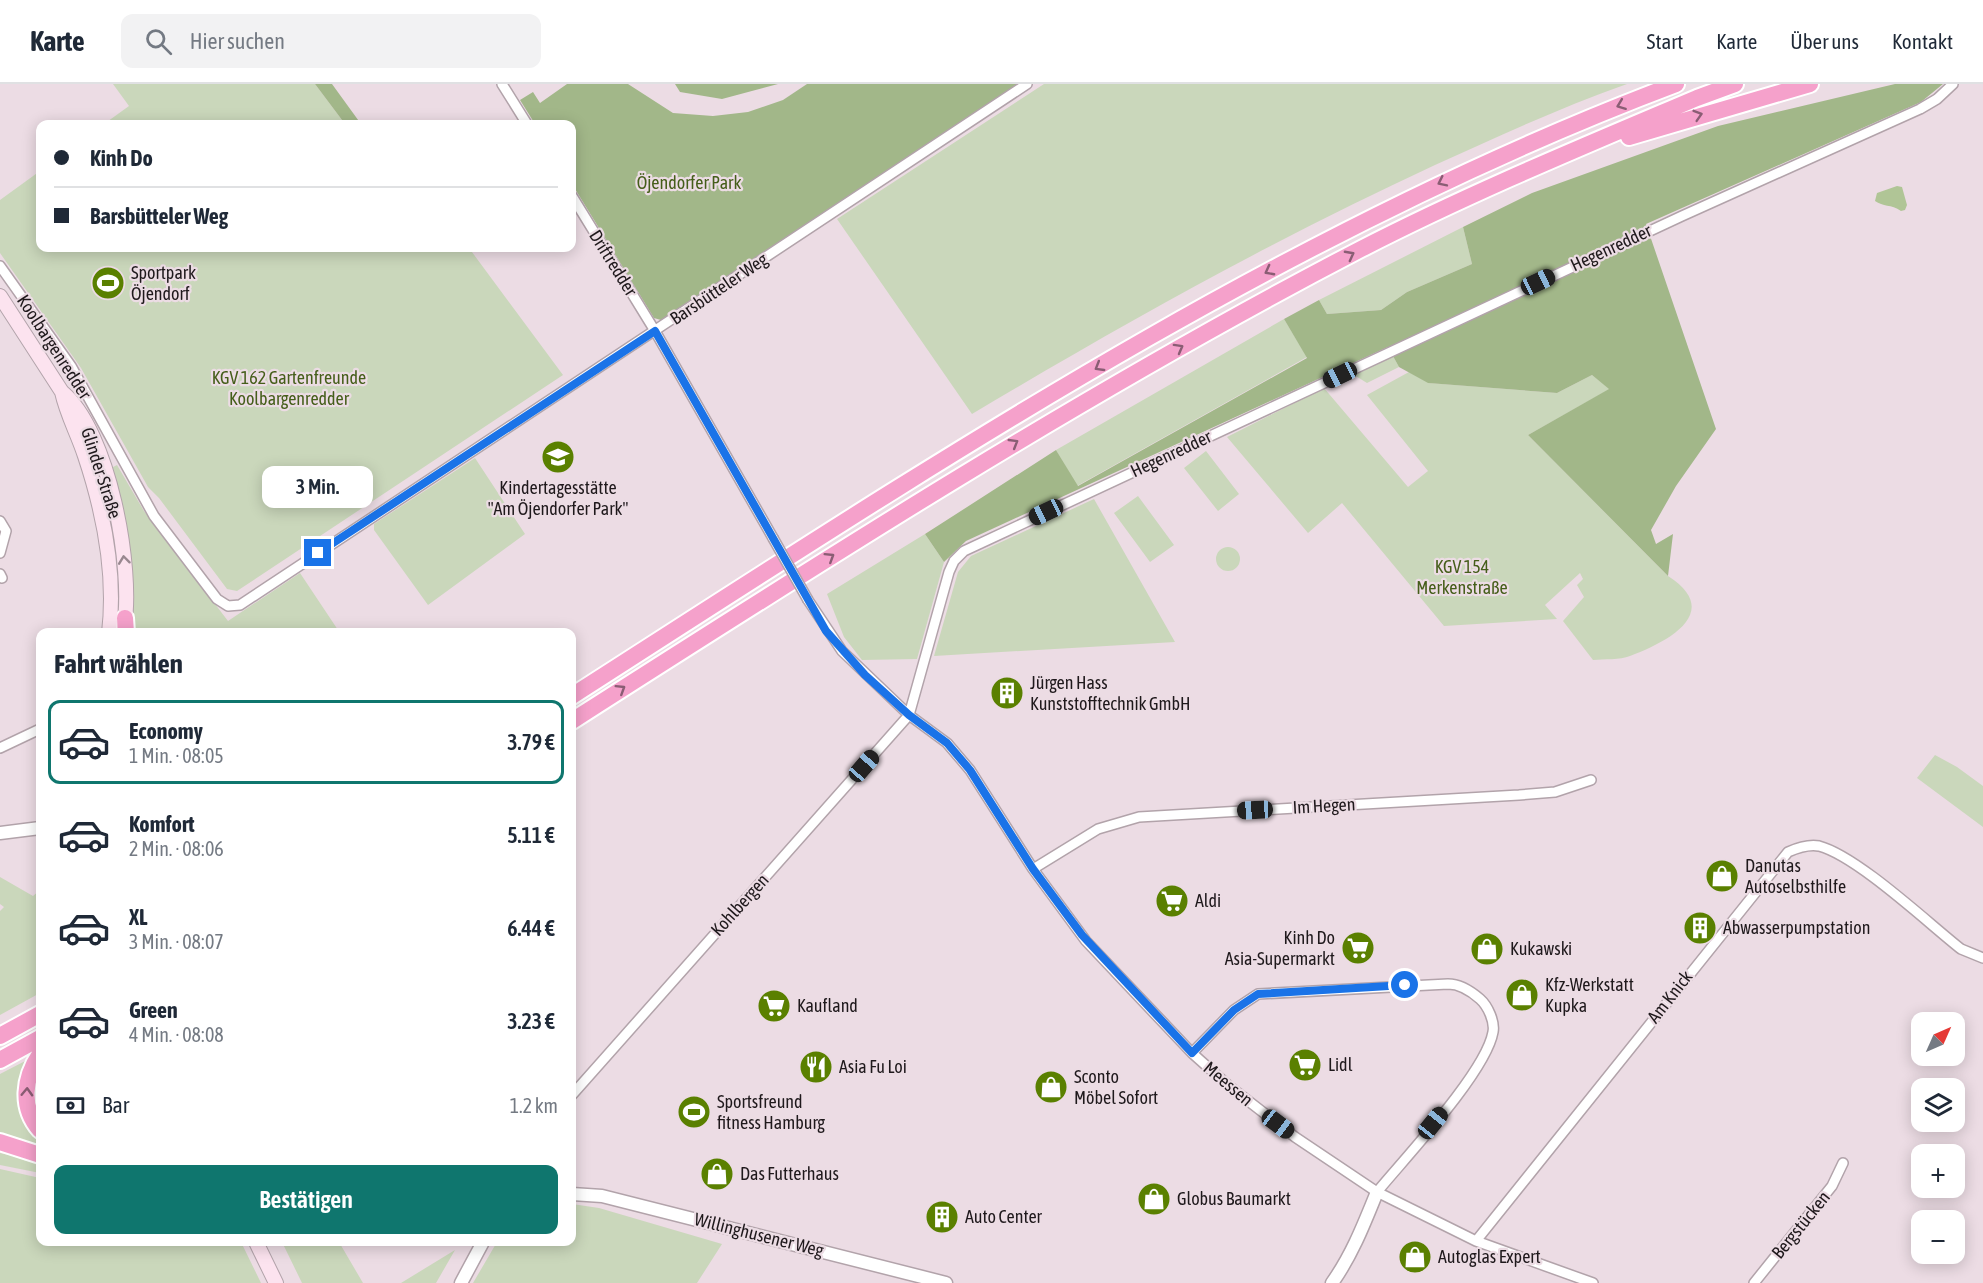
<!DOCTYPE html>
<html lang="de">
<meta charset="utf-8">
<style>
body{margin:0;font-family:"Asap Condensed",sans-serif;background:#f2f2f3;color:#1f2937;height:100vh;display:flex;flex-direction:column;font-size:22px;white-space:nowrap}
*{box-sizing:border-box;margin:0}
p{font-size:20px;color:#747a83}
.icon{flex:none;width:33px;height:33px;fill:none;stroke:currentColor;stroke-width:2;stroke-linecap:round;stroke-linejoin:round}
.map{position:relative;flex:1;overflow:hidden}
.side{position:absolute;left:36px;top:544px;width:540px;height:618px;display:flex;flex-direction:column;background:#fff;border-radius:12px;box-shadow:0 3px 15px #0003}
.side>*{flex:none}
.hud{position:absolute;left:36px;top:36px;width:540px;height:132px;border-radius:12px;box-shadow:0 3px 15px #0003;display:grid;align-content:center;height:132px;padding:0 18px;background:#fff}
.needle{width:39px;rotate:45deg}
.tools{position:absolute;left:1911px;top:928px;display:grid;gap:12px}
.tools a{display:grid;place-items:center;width:54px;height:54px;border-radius:12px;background:#fff;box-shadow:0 3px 15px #0003;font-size:30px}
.end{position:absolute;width:27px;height:27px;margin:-14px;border:8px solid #1a73e8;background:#fff;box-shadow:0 0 0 3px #fff}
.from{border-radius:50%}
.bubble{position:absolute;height:42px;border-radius:12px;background:#fff;box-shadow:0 3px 15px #0003;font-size:20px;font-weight:600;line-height:42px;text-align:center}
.car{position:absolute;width:18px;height:36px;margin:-18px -9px;border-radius:8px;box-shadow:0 0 4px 2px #0007;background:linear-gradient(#222 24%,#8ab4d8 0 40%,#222 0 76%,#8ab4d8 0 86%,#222 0)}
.hud b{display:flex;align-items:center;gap:21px;height:57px;font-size:22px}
.hud b+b{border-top:2px solid #e0e1e3}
.hud i{width:15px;height:15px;background:#1f2937}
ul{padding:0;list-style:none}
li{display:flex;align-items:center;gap:18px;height:84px;margin:0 12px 9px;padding:0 6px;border:3px solid transparent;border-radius:12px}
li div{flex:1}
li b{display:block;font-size:22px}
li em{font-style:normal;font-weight:600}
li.selected{border-color:#0f766e}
li>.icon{width:54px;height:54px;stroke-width:1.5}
h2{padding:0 18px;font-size:27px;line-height:72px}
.pay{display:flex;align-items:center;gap:15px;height:66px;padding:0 18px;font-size:22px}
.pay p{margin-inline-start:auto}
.button{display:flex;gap:12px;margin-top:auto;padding:12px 18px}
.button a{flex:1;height:69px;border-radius:12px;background:#0f766e;color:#fff;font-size:24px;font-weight:600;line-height:69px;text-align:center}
header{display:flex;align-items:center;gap:36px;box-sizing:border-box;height:84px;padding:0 30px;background:#fff;border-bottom:2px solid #e0e1e3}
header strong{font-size:28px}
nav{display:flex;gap:33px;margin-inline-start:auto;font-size:21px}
.search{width:420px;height:54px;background:#f2f2f3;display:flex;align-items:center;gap:15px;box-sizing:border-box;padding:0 21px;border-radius:12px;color:#747a83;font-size:22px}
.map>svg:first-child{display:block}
.green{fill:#cad7bb}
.forest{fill:#a2b789}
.water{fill:#b0c596}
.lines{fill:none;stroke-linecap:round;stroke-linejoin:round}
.minor-casing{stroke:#b2a3aa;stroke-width:12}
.tertiary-casing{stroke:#b2a3aa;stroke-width:15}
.secondary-casing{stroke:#b2a3aa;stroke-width:16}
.motorway-casing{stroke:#fff;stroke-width:20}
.minor{stroke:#fff;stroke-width:9}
.tertiary{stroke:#fff;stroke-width:12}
.secondary{stroke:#fce3ef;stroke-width:14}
.motorway{stroke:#f5a1cb;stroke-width:16}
.minor-bridge-casing{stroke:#b2a3aa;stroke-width:12;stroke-linecap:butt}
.minor-bridge{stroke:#fff;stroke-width:9}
.oneway{stroke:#8a5d74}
.oneway2{stroke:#998890}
.route{stroke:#1a73e8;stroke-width:8}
.labels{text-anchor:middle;stroke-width:4.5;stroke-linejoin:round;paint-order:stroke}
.park-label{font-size:18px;fill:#455e1a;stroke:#ecdce4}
.street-label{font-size:18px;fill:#1f191c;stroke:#ecdce4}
.poi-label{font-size:18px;fill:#1f191c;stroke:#ecdce4;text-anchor:start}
</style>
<header>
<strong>Karte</strong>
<div class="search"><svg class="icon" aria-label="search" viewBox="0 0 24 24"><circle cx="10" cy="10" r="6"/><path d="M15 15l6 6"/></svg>Hier suchen</div>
<nav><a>Start</a><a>Karte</a><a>Über uns</a><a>Kontakt</a></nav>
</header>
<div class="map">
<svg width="1983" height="1199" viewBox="0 0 1983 1199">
<rect width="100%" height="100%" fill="#ecdce4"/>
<path class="green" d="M113 0H315L345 40H104L129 22Z
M1044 0H1627C1562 23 1499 52 1435 81 1275 155 1123 240 972 330L837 135Z
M40 87V164H469L563 291 237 507 227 505 159 414 148 403 81 284 0 169V116Z
M1463 143 1472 180 1407 208 1381 226 1327 230 1319 216Z
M1284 235 1307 273 1077 402 1056 366Z
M1393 272 1399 283 1367 299 1354 291Z
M1409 288 1429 299 1557 309 1592 291 1610 305 1528 351 1668 492C1724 528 1668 558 1630 572 1620 576 1604 575 1593 576L1563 537 1584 513 1577 501 1583 495 1580 489 1545 521 1557 535 1444 542 1342 419 1308 449 1227 353 1324 304 1408 403 1428 387 1367 311Z
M1206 367 1239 410 1218 427 1184 384Z
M475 374 525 450 428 521 374 446V440Z
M117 381 144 427 228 537 300 489 340 549H132L129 457 111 384Z
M1138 412 1174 461 1150 478 1114 429Z
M1094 415 1175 558 934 572 958 488 971 472Z
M925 450 944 478 917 575 862 576 844 553 827 510Z
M1216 475a12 12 0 1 1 24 0a12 12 0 1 1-24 0Z
M1935 671 1957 683 1983 702V743L1917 694Z
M0 793 33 812 40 806V909L0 931V827L4 823 0 820Z
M31 974 23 993 40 1051V1064L0 1053V990Z
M0 1069 40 1078V1089L0 1081Z
M0 1085 40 1094V1158H241L261 1199H0Z
M572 1120 599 1124 722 1160 697 1199H473L497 1158H572Z
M282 1158H339L363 1199H302Z
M455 1166 436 1199H401Z"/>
<path class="forest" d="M315 0H332L361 40H345Z
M567 0H628L673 29 713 32 748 28 783 16 807 0H1020L661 236 654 234 572 100V40H535L520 16 533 8 540 19Z
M675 0H778L722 15 680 8Z
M1895 0H1943L1921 18 1646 140 1716 345 1676 402 1651 446 1656 460 1673 450 1668 492 1528 351 1609 305 1592 291 1557 309 1428 299 1399 283 1388 263 966 457 944 478 925 450 1056 366 1078 402 1307 274 1284 235 1319 216 1327 230 1381 226 1407 208 1472 180 1463 143 1532 109 1718 42Z"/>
<path class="water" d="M1897 102 1902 103 1907 121 1905 126 1901 127C1891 120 1883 123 1875 117L1877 109Z"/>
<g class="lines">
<g class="minor-casing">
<path id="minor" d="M502 0 527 40
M572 112 655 247 773 454
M0 182 71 282 154 432 217 515 228 522 240 521 1027 0
M0 437 6 447 0 469
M0 490 2 494
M808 516 842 567 909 631 947 659 970 686 1033 785 1086 857 1192 969 1229 1002 1295 1053 1377 1108 1476 1157 1593 1199
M0 664 40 645
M1033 785 1098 745 1139 733 1519 711 1555 708 1591 696
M1192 969 1234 926 1258 910 1448 900C1460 900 1472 908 1480 915 1488 922 1495 938 1493 948 1486 988 1405 1074 1377 1108
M572 1011 909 631 949 488 954 477 964 467 1682 132 1920 25 1937 15 1953 0
M1476 1157 1788 768C1797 764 1808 760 1819 762 1857 772 1928 839 1961 865L1983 874
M1754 1199 1832 1102 1843 1079"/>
</g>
<g class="tertiary-casing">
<path id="tertiary" d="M0 749 40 744
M572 1110 602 1112 946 1199
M461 1199 483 1158
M1332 1199C1352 1171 1364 1140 1377 1108"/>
</g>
<g class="secondary-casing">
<path id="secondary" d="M0 212 62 308C109 347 134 484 124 543
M62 308C67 331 78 350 85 372 104 429 116 490 109 549
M256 1158 276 1199"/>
</g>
<g class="motorway-casing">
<path id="motorway" d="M1629 53 1810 0
M125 534 126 549
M572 612C926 385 1280 149 1676 0
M572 637C830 472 1088 307 1361 165 1470 109 1584 62 1697 14L1735 0
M0 952 40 930
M40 970C24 994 20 1023 40 1046
M0 976 40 954
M0 1058 40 1071"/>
</g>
<use href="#minor" class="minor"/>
<use href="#tertiary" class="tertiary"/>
<use href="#secondary" class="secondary"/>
<use href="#motorway" class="motorway"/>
<g class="minor-bridge-casing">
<path id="minor-bridge" d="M773 454 808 516"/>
</g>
<use href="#minor-bridge" class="minor-bridge"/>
</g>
<defs><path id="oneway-chevron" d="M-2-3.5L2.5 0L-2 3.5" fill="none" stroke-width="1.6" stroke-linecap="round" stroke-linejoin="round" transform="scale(1.5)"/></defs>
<g class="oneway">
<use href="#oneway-chevron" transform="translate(1621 21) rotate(159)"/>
<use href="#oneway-chevron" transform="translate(1698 31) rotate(-17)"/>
<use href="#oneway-chevron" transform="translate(1442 98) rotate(154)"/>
<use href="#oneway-chevron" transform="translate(1350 171) rotate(-28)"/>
<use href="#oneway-chevron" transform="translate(1269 187) rotate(152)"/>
<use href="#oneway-chevron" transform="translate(1179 264) rotate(-29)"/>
<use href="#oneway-chevron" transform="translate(1099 283) rotate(149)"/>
<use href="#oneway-chevron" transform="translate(1014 359) rotate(-31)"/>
<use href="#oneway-chevron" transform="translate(830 473) rotate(-32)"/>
<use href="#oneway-chevron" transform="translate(621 605) rotate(-32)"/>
<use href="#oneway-chevron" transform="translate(27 1008) rotate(-88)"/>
</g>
<use class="oneway2" href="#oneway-chevron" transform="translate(124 476) rotate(-97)"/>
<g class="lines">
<path class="route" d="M318 469 655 247 826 547 865 591 909 631 947 659 970 686 1033 785 1082 851 1192 969 1234 926 1258 910 1405 901"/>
</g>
<defs>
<g id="stadium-disc" transform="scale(1.725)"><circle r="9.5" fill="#5a8000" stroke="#ecdce4"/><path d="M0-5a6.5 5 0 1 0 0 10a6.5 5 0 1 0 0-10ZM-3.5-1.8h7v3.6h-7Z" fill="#fff"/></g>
<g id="school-disc" transform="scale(1.725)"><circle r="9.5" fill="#5a8000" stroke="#ecdce4"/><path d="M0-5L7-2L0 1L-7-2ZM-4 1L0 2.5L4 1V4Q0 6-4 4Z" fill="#fff"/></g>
<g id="building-disc" transform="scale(1.725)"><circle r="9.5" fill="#5a8000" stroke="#ecdce4"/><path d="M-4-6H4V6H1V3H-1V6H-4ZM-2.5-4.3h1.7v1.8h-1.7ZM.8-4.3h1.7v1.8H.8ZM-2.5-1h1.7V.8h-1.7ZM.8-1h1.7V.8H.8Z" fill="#fff"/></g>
<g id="shop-disc" transform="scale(1.725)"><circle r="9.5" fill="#5a8000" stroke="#ecdce4"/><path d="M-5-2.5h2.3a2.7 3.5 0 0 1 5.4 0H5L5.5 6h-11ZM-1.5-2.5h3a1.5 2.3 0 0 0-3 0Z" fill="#fff"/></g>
<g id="supermarket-disc" transform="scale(1.725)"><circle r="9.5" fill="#5a8000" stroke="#ecdce4"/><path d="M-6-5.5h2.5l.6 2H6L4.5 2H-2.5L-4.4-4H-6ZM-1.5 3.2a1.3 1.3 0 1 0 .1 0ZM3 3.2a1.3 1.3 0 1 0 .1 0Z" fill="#fff"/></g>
<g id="restaurant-disc" transform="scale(1.725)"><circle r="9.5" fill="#5a8000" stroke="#ecdce4"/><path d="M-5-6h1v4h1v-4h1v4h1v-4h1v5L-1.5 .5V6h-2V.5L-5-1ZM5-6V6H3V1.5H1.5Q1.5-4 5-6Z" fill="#fff"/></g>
</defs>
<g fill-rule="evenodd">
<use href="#stadium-disc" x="108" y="199"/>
<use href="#school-disc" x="558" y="373"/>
<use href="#building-disc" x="1007" y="609"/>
<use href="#shop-disc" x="1722" y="792"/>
<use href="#supermarket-disc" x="1172" y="817"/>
<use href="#building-disc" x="1700" y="844"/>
<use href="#supermarket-disc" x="1358" y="864"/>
<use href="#shop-disc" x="1487" y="865"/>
<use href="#shop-disc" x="1522" y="911"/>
<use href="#supermarket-disc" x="774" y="922"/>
<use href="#supermarket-disc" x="1305" y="981"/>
<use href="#restaurant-disc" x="816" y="983"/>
<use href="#shop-disc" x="1051" y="1003"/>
<use href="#stadium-disc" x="694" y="1028"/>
<use href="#shop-disc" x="717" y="1090"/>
<use href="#shop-disc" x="1154" y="1115"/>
<use href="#building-disc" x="942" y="1133"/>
<use href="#shop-disc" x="1415" y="1173"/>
</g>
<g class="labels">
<g class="park-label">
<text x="689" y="105">Öjendorfer Park</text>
<text x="289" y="300">KGV 162 Gartenfreunde<tspan x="289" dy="21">Koolbargenredder</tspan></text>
<text x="1462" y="489">KGV 154<tspan x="1462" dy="21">Merkenstraße</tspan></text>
</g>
<g class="street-label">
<text transform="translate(1611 164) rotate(-25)" y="6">Hegenredder</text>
<text transform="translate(613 179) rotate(58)" y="6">Driftredder</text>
<text transform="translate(719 205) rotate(-34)" y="6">Barsbütteler Weg</text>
<text transform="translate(54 263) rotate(57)" y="6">Koolbargenredder</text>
<text transform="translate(1171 370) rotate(-25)" y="6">Hegenredder</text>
<text transform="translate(101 389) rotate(72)" y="6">Glinder Straße</text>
<text transform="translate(1324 722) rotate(-3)" y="6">Im Hegen</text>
<text transform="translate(740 821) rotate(-48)" y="6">Kohlbergen</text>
<text transform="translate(1670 913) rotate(-52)" y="6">Am Knick</text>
<text transform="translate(1228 1000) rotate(40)" y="6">Meessen</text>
<text transform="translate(1801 1141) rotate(-51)" y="6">Bergstücken</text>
<text transform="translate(759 1151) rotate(14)" y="6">Willinghusener Weg</text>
</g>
<g class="poi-label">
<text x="131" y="195">Sportpark<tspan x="131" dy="21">Öjendorf</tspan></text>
<text x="558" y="410" text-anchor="middle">Kindertagesstätte<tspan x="558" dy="21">"Am Öjendorfer Park"</tspan></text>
<text x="1030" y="605">Jürgen Hass<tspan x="1030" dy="21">Kunststofftechnik GmbH</tspan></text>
<text x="1745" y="788">Danutas<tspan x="1745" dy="21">Autoselbsthilfe</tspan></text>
<text x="1195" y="823">Aldi</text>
<text x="1723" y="850">Abwasserpumpstation</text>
<text x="1335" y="860" text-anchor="end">Kinh Do<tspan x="1335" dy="21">Asia-Supermarkt</tspan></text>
<text x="1510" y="871">Kukawski</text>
<text x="1545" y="907">Kfz-Werkstatt<tspan x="1545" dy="21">Kupka</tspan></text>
<text x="797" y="928">Kaufland</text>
<text x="1328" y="987">Lidl</text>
<text x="839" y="989">Asia Fu Loi</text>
<text x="1074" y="999">Sconto<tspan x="1074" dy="21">Möbel Sofort</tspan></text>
<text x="717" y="1024">Sportsfreund<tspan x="717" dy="21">fitness Hamburg</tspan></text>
<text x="740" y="1096">Das Futterhaus</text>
<text x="1177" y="1121">Globus Baumarkt</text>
<text x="965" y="1139">Auto Center</text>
<text x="1438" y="1179">Autoglas Expert</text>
</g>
</g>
</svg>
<div class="tools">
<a><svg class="needle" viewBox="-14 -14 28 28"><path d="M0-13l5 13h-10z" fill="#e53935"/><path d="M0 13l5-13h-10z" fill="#747a83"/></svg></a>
<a><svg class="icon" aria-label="layers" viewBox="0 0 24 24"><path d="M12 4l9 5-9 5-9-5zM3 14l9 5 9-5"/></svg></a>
<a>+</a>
<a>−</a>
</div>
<i class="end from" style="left:1405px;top:901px"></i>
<i class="end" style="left:318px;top:469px"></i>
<div class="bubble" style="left:262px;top:382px;width:111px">3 Min.</div>
<i class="car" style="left:1538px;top:198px;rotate:65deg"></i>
<i class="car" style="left:1340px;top:291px;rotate:244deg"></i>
<i class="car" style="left:1046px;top:428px;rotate:245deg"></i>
<i class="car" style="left:864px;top:682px;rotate:41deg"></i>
<i class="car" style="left:1255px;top:726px;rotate:267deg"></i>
<i class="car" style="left:1433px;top:1039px;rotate:39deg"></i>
<i class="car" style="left:1278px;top:1040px;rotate:127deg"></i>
<div class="hud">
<b><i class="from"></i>Kinh Do</b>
<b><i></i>Barsbütteler Weg</b>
</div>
<section class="side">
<h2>Fahrt wählen</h2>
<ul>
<li class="selected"><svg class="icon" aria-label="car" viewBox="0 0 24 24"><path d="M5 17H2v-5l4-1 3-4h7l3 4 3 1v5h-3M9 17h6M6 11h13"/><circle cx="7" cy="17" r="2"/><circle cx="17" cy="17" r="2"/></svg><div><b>Economy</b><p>1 Min. · 08:05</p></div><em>3.79 €</em></li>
<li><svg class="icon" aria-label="car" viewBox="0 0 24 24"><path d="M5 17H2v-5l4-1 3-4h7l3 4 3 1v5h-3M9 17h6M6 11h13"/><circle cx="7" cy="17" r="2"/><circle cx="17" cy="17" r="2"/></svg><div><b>Komfort</b><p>2 Min. · 08:06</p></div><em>5.11 €</em></li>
<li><svg class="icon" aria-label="car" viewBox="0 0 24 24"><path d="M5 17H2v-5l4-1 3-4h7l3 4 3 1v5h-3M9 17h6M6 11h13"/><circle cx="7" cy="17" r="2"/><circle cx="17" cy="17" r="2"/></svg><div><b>XL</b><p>3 Min. · 08:07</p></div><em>6.44 €</em></li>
<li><svg class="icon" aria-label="car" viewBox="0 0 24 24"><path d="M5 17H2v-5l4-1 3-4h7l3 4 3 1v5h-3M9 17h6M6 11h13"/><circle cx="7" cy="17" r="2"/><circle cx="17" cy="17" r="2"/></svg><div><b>Green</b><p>4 Min. · 08:08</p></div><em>3.23 €</em></li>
</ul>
<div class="pay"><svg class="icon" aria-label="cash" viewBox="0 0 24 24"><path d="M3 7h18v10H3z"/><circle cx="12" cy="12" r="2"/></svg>Bar<p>1.2 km</p></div>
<div class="button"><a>Bestätigen</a></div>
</section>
</div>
